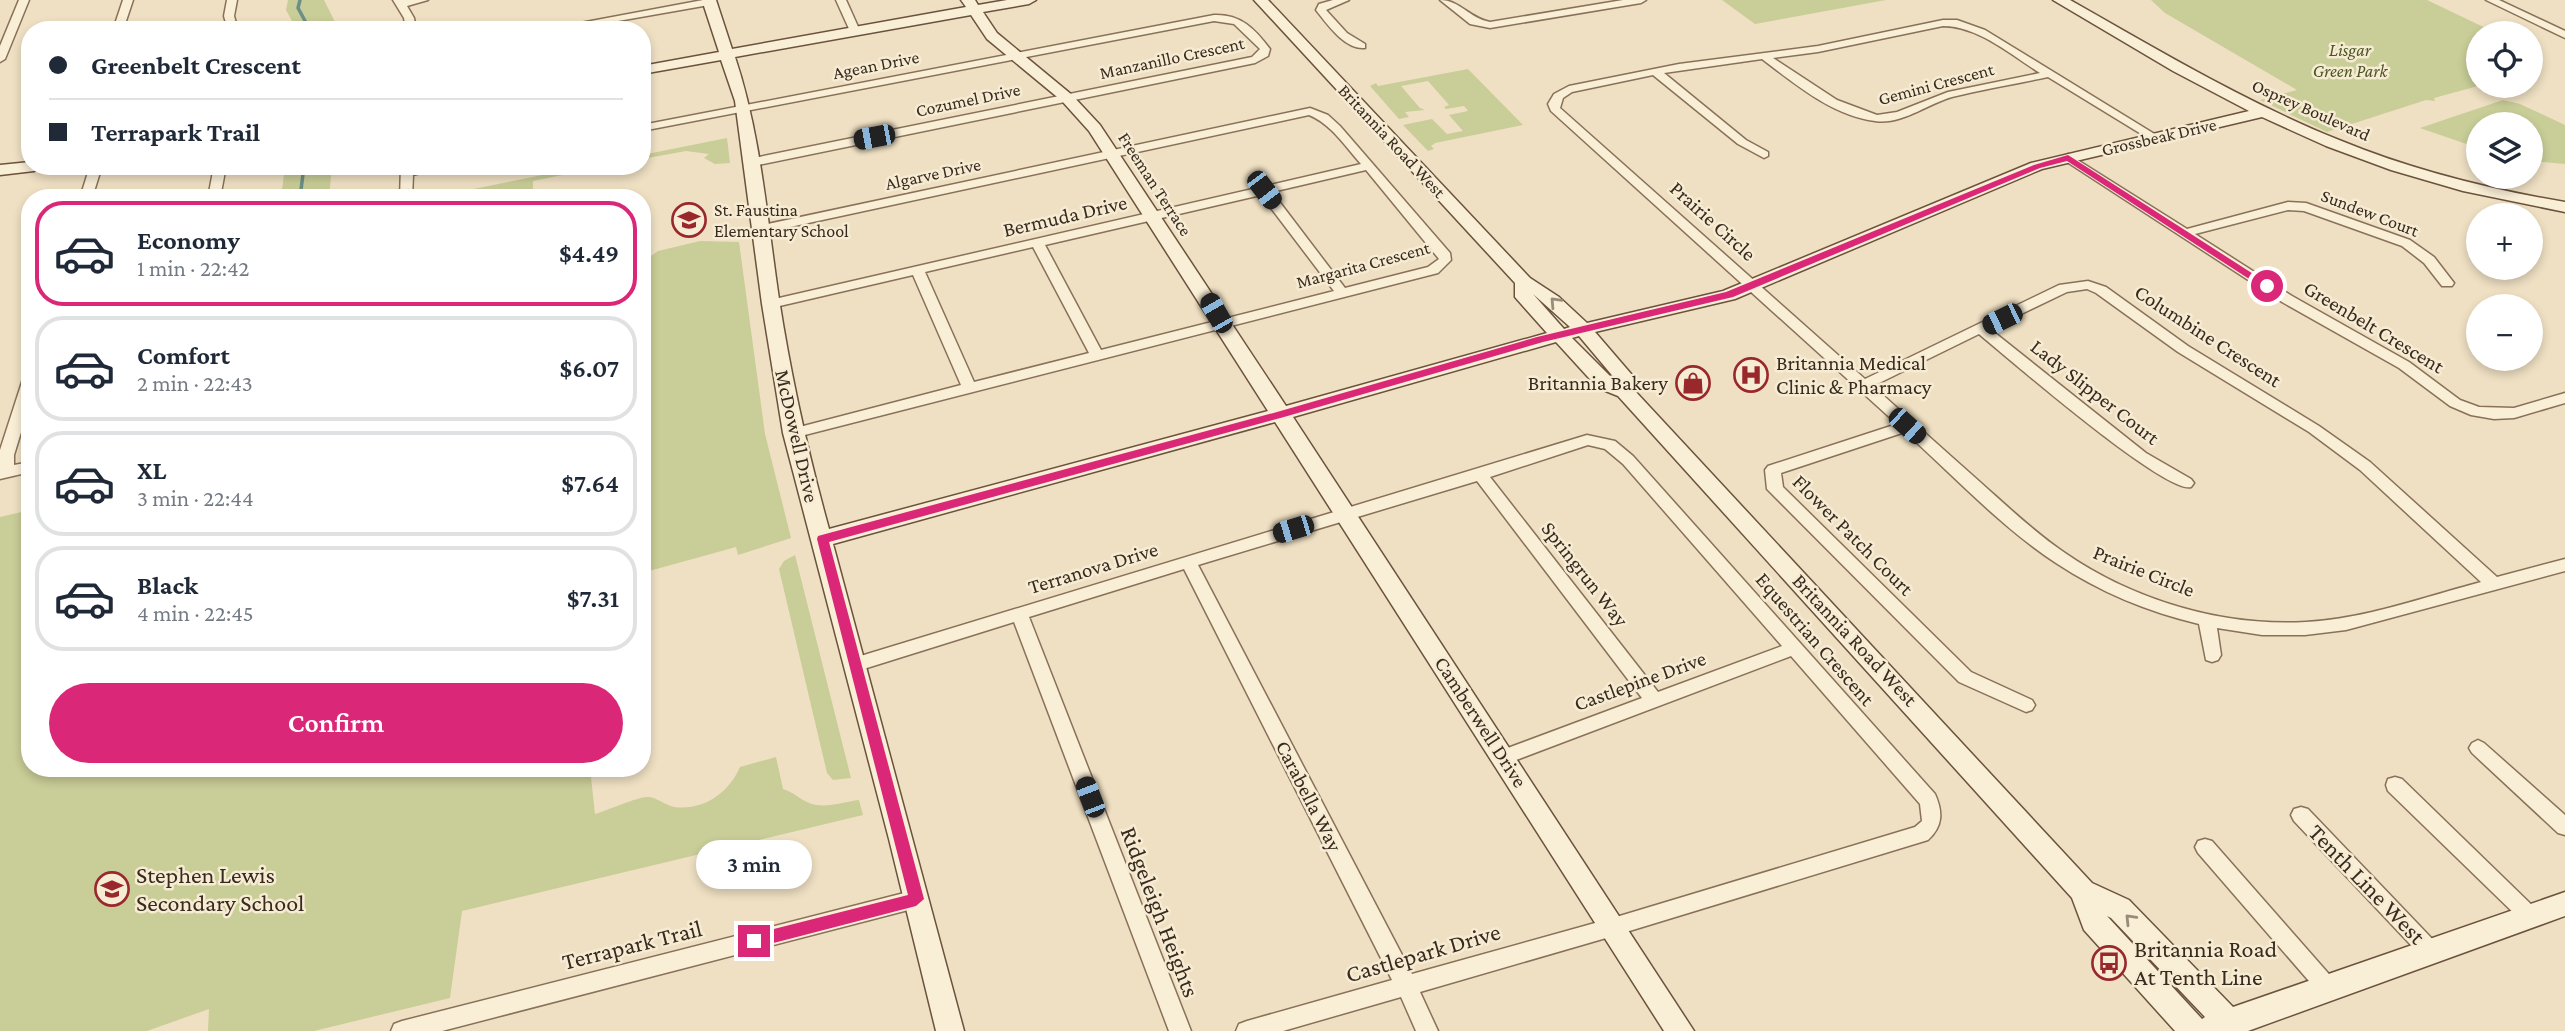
<!DOCTYPE html>
<meta charset="utf-8">
<style>
body{margin:0;font-family:"Crimson Pro",serif;background:#f6f6f7;color:#1f2937;height:100vh;display:flex;flex-direction:column;font-size:26px;white-space:nowrap}
*{box-sizing:border-box;margin:0}
p{font-size:23px;color:#747a83}
.icon{flex:none;width:38px;height:38px;fill:none;stroke:currentColor;stroke-width:2;stroke-linecap:round;stroke-linejoin:round}
.map{position:relative;flex:1;overflow:hidden}
.side{position:absolute;left:21px;top:189px;width:630px;height:588px;display:flex;flex-direction:column;background:#fff;border-radius:28px;box-shadow:0 4px 10px #0003}
.side>*{flex:none}
.guide{position:absolute;left:21px;top:21px;width:630px;height:154px;border-radius:28px;box-shadow:0 4px 10px #0003;display:grid;align-content:center;height:154px;padding:0 28px;background:#fff}
.buttons{position:absolute;left:2466px;top:21px;display:grid;gap:14px}
.buttons a{display:grid;place-items:center;width:77px;height:77px;border-radius:50%;background:#fff;box-shadow:0 4px 10px #0003;font-size:35px}
.end{position:absolute;width:32px;height:32px;margin:-16px;border:9px solid #db2777;background:#fff;box-shadow:0 0 0 4px #fff}
.from{border-radius:50%}
.bubble{position:absolute;height:49px;border-radius:24px;background:#fff;box-shadow:0 4px 10px #0003;font-size:23px;font-weight:600;line-height:49px;text-align:center}
.car{position:absolute;width:21px;height:42px;margin:-21px -10px;border-radius:9px;box-shadow:0 0 5px 2px #0007;background:linear-gradient(#222 24%,#8ab4d8 0 40%,#222 0 76%,#8ab4d8 0 86%,#222 0)}
.guide b{display:flex;align-items:center;gap:24px;height:66px;font-size:26px}
.guide b+b{border-top:2px solid #e0e1e3}
.guide i{width:18px;height:18px;background:#1f2937}
ul{padding:12px 0 0;list-style:none}
li{display:flex;align-items:center;gap:21px;height:105px;margin:0 14px 10px;padding:0 14px;border:4px solid #e0e1e3;border-radius:28px}
li div{flex:1}
li b{display:block;font-size:26px}
li em{font-style:normal;font-weight:600}
li.on{border-color:#db2777}
li>.icon{width:63px;height:63px;stroke-width:1.5}
.primary-button{display:flex;gap:14px;margin-top:auto;padding:14px 28px}
.primary-button a{flex:1;height:80px;border-radius:42px;background:#db2777;color:#fff;font-size:28px;font-weight:600;line-height:80px;text-align:center}
.map>svg:first-child{display:block}
.green{fill:#c9cd97}
.lines{fill:none;stroke-linecap:round;stroke-linejoin:round}
.stream{stroke:#6c9086;stroke-width:3.5}
.street-casing{stroke:#897159;stroke-width:3}
.secondary-casing{stroke:#6b523d;stroke-width:3}
.street{fill:#f9eed6;fill-rule:evenodd}
.secondary{fill:#f9eed6;fill-rule:evenodd}
.oneway{stroke:#998c7a}
.route{fill:#db2777}
.labels{text-anchor:middle;stroke-width:5;stroke-linejoin:round;paint-order:stroke}
.far-park-label{font-size:18px;font-style:italic;fill:#4b5624;stroke:#f6ebd3}
.far-street-label{font-size:18px;fill:#392a1e;stroke:#f6ebd3}
.far-poi-label{font-size:18px;fill:#392a1e;stroke:#f6ebd3;text-anchor:start}
.street-label{font-size:21px;fill:#392a1e;stroke:#f6ebd3}
.poi-label{font-size:21px;fill:#392a1e;stroke:#f6ebd3;text-anchor:start}
.near-poi-label{font-size:24px;fill:#392a1e;stroke:#f6ebd3;text-anchor:start}
.near-street-label{font-size:24px;fill:#392a1e;stroke:#f6ebd3}
</style>
<div class="map">
<svg width="2565" height="1031" viewBox="0 0 2565 1031">
<rect width="100%" height="100%" fill="#efe0c3"/>
<path class="green" d="M288 0H324L339 30H297L286 10Z
M1722 0H1886L1755 24Z
M2151 0H2427L2496 33H2478V86L2434 98 2435 101 2426 100 2327 132 2260 100 2297 90 2165 13Z
M1468 69 1523 125 1435 143 1431 146 1434 149 1428 151 1403 125 1432 119 1447 134 1463 131 1449 115 1468 111 1464 106 1446 109 1444 107 1449 105 1428 81 1401 86 1420 108 1425 110 1405 112 1409 117 1399 119 1370 86 1376 83 1378 86Z
M2503 100 2520 104 2565 125V164L2531 161 2530 124H2478V148L2420 128Z
M727 138 730 163 715 164 704 158 709 154 686 151 642 159V155Z
M285 166H332L329 198H281Z
M585 166H607L533 181V189L496 198H469V190Z
M700 241 739 242 765 434 791 538 738 555 736 547 642 573V262L658 251Z
M30 510V768H486V775L496 776 499 768H590L595 814C605 811 640 796 648 797 656 797 665 805 674 807 703 811 729 793 740 767L776 757 783 789C795 793 798 798 807 802 824 810 842 802 859 800L863 815 462 911 450 998 314 1031H208L209 1009 147 1031H0V517Z
M795 555 851 778 833 780 827 773 779 569 784 561Z"/>
<g class="lines">
<path class="stream" d="M300 0 298 8 310 30
M300 198 304 166"/>
<g class="street-casing">
<path id="street" d="M19 0H29L5 59 0 62V46Z
M123 0H133L123 30H113Z
M227 0H237L234 16 238 30H228L224 16Z
M393 0H428L407 6 414 18 416 30H406L404 18Z
M703 0 714 2 709 5 567 30H543Z
M836 0H846L860 31 859 33 850 31Z
M1333 0H1349L1326 10 1347 33 1365 44V48C1345 50 1327 24 1316 10L1319 4Z
M1440 0C1460 0 1469 18 1490 22L1623 0H1646L1641 3 1490 28 1470 24Z
M2486 0H2499L2565 31V38Z
M1214 15C1241 14 1255 29 1270 49L1268 56 1255 63 753 166 749 165V159L1252 57 1260 49 1234 24 1214 21 642 131V125Z
M1943 20H1957L1985 30 2161 138 2151 140 2048 77C2016 84 1984 89 1952 97 1927 104 1902 125 1875 121 1833 116 1795 84 1762 59L1664 73 1746 140 1768 152V156L1764 158 1738 144 1653 75 1572 92 1563 98 1560 108 1865 379 2059 285 2088 281 2106 287 2188 346 2319 426 2370 462 2497 577 2565 559V571L2346 630 2305 635H2262L2217 628 2221 655 2218 660 2212 662 2206 660 2199 624C2148 612 2100 592 2056 563 2001 527 1954 476 1905 432L1781 473 1783 487 1971 672 2032 700 2035 705 2032 710 2026 712 1959 682 1767 489 1765 470 1768 466 1897 424 1551 111 1548 104 1554 94 1569 86 1679 64 1818 46ZM1943 26C1978 26 2011 55 2040 73L1948 92 1897 112 1877 115 1837 100 1773 58 1818 52ZM2087 289 2096 293 2178 352 2309 432 2360 470 2481 582C2424 597 2365 619 2306 622 2222 627 2133 600 2065 553 2034 532 2007 506 1980 482 1944 450 1908 418 1873 386L1979 334C2008 358 2165 494 2191 487L2194 483 2191 479 2146 453 1990 329 2067 292Z
M1310 108 1328 115 1340 126 1450 253 1451 260 1438 273 793 438 788 436 786 433 788 430 961 385 913 275 771 308 766 307V301L1361 164C1345 146 1331 124 1309 115L762 233 756 229 758 226ZM1366 170 1439 259 1428 267 1345 288 1272 192ZM1261 195 1334 291 1101 350 1045 245ZM1033 247 1089 353 974 382 925 272Z
M2068 154 2187 229 2288 202 2306 203 2410 240 2434 257 2454 283 2452 286H2442L2424 263 2402 246 2304 211 2288 210 2195 234 2292 296 2409 362 2460 400 2479 407 2514 408 2565 393V403L2514 418 2494 419 2471 415 2450 406 2399 368 2282 302 2064 160 2062 158Z
M90 166H102L92 198H80Z
M214 166H226L220 198H208Z
M401 166H446L413 175 412 198H400Z
M30 375V403L14 455V465L30 462V472L0 479V450L23 379Z
M1587 435 1615 441 1633 456 1935 794C1943 812 1943 826 1928 840L1613 936 1420 992 1438 1031H1416L1401 997 1283 1031H1236L1239 1024 1247 1021 1392 980 1184 569 1029 617 1191 1031H1169L1014 622 854 672 848 670 845 665 848 660 854 658ZM1588 445 1605 449 1623 464 1782 646 1658 692 1490 477ZM1477 481 1642 698 1497 752 1495 757 1497 762 1504 765 1511 762 1791 656 1920 804 1922 821 1915 827 1613 918 1412 974 1198 565Z
M2478 740 2484 743 2565 815V835L2558 833 2472 753 2469 748 2472 743Z
M2395 777 2402 779 2538 911 2541 917 2538 923 2531 926 2524 923 2388 791 2386 785 2388 779Z
M2301 807 2308 809 2439 946 2442 953 2439 960 2432 963 2425 960 2294 821 2291 815 2294 809Z
M2205 839 2212 841 2335 981 2339 988 2335 995 2328 998 2321 995 2198 853 2195 847 2198 841Z
M916 890 923 893 926 899 923 905 916 908 442 1031H391L394 1024 402 1021Z"/>
</g>
<g class="secondary-casing">
<path id="secondary" d="M702 0H716L732 49 966 7 961 0H975L978 5 1007 0H1036L1029 4 983 12 997 33 1072 95 1100 125 1286 406 1547 333 1515 297V283L1254 0H1268L1530 278 1559 297 1587 323 1723 291 2031 163 2249 111 2173 71 2053 0H2070C2158 50 2245 102 2339 140 2412 170 2487 189 2565 202V212L2463 191 2391 170 2326 146 2262 117 2042 169 1735 299 1595 332 1632 375 1635 391 2092 883 2129 900 2233 1007 2565 892V916L2248 1031H2175L2084 930 2072 898 1618 396 1598 388 1556 342 1293 417 1694 1031H1664L1275 422 833 544 964 1031H936L889 839 783 433 762 304 735 101 721 60 642 74V66L719 52ZM971 15 987 39 1062 101 1089 131 1268 411 829 529C808 453 791 377 779 299 767 219 761 135 735 57ZM1533 294 1570 327 1564 329ZM1579 336 1616 380 1615 381 1572 338ZM2107 916 2111 918 2205 1017 2202 1019Z
M30 162V166H42L34 171 0 175V165Z"/>
</g>
<use href="#street" class="street"/>
<use href="#secondary" class="secondary"/>
</g>
<defs><path id="oneway-chevron" d="M-2-3.5L2.5 0L-2 3.5" fill="none" stroke-width="1.6" stroke-linecap="round" stroke-linejoin="round" transform="scale(1.75)"/></defs>
<g class="oneway">
<use href="#oneway-chevron" transform="translate(1555 302) rotate(-133)"/>
<use href="#oneway-chevron" transform="translate(2130 919) rotate(-134)"/>
</g>
<path class="route" d="M2068 155 2272 286 2263 288 2067 161 2040 168 1733 297 1543 342 1284 417 829 542 924 899 916 906 754 948 748 946 746 941 748 936 754 934 908 895 817 539 818 536 1277 412 1537 337 1726 292 2034 165Z"/>
<defs>
<g id="school-ring" transform="scale(1.75)"><circle r="9.5" fill="#f6ebd3" stroke="#99282d" stroke-width="1.5"/><path d="M0-5L7-2L0 1L-7-2ZM-4 1L0 2.5L4 1V4Q0 6-4 4Z" fill="#99282d"/></g>
<g id="hospital-ring" transform="scale(1.75)"><circle r="9.5" fill="#f6ebd3" stroke="#99282d" stroke-width="1.5"/><path d="M-5-5h3v3.5h4V-5h3V5h-3V1.5h-4V5h-3Z" fill="#99282d"/></g>
<g id="shop-ring" transform="scale(1.75)"><circle r="9.5" fill="#f6ebd3" stroke="#99282d" stroke-width="1.5"/><path d="M-5-2.5h2.3a2.7 3.5 0 0 1 5.4 0H5L5.5 6h-11ZM-1.5-2.5h3a1.5 2.3 0 0 0-3 0Z" fill="#99282d"/></g>
<g id="bus-ring" transform="scale(1.75)"><circle r="9.5" fill="#f6ebd3" stroke="#99282d" stroke-width="1.5"/><path d="M-5-6H5V4H4V6H2V4H-2V6H-4V4H-5ZM-3.5-4V0h7V-4ZM-3.5 1.2v1.5H-2V1.2ZM2 1.2v1.5H3.5V1.2Z" fill="#99282d"/></g>
</defs>
<g fill-rule="evenodd">
<use href="#school-ring" x="689" y="220"/>
<use href="#hospital-ring" x="1751" y="375"/>
<use href="#shop-ring" x="1693" y="383"/>
<use href="#school-ring" x="112" y="889"/>
<use href="#bus-ring" x="2109" y="963"/>
</g>
<g class="labels">
<g class="far-park-label">
<text x="2350" y="56">Lisgar<tspan x="2350" dy="21">Green Park</tspan></text>
</g>
<g class="far-street-label">
<text transform="translate(1172 58) rotate(-12)" y="6">Manzanillo Crescent</text>
<text transform="translate(876 65) rotate(-11)" y="6">Agean Drive</text>
<text transform="translate(1936 84) rotate(-15)" y="6">Gemini Crescent</text>
<text transform="translate(968 100) rotate(-12)" y="6">Cozumel Drive</text>
<text transform="translate(2311 110) rotate(24)" y="6">Osprey Boulevard</text>
<text transform="translate(2159 137) rotate(-13)" y="6">Grossbeak Drive</text>
<text transform="translate(1392 141) rotate(47)" y="6">Britannia Road West</text>
<text transform="translate(933 174) rotate(-12)" y="6">Algarve Drive</text>
<text transform="translate(1155 184) rotate(57)" y="6">Freeman Terrace</text>
<text transform="translate(2370 213) rotate(21)" y="6">Sundew Court</text>
<text transform="translate(1363 265) rotate(-15)" y="6">Margarita Crescent</text>
</g>
<g class="far-poi-label">
<text x="714" y="216">St. Faustina<tspan x="714" dy="21">Elementary School</tspan></text>
</g>
<g class="street-label">
<text transform="translate(1065 216) rotate(-13)" y="7">Bermuda Drive</text>
<text transform="translate(1713 221) rotate(42)" y="7">Prairie Circle</text>
<text transform="translate(2374 327) rotate(31)" y="7">Greenbelt Crescent</text>
<text transform="translate(2208 336) rotate(33)" y="7">Columbine Crescent</text>
<text transform="translate(2095 392) rotate(38)" y="7">Lady Slipper Court</text>
<text transform="translate(797 436) rotate(77)" y="7">McDowell Drive</text>
<text transform="translate(1853 535) rotate(45)" y="7">Flower Patch Court</text>
<text transform="translate(1093 568) rotate(-17)" y="7">Terranova Drive</text>
<text transform="translate(2144 571) rotate(22)" y="7">Prairie Circle</text>
<text transform="translate(1585 574) rotate(52)" y="7">Springrun Way</text>
<text transform="translate(1815 639) rotate(49)" y="7">Equestrian Crescent</text>
<text transform="translate(1855 640) rotate(47)" y="7">Britannia Road West</text>
<text transform="translate(1640 681) rotate(-20)" y="7">Castlepine Drive</text>
<text transform="translate(1481 722) rotate(57)" y="7">Camberwell Drive</text>
<text transform="translate(1309 796) rotate(63)" y="7">Carabella Way</text>
</g>
<g class="poi-label">
<text x="1776" y="370">Britannia Medical<tspan x="1776" dy="24">Clinic &amp; Pharmacy</tspan></text>
<text x="1668" y="390" text-anchor="end">Britannia Bakery</text>
</g>
<g class="near-poi-label">
<text x="136" y="883">Stephen Lewis<tspan x="136" dy="28">Secondary School</tspan></text>
<text x="2134" y="957">Britannia Road<tspan x="2134" dy="28">At Tenth Line</tspan></text>
</g>
<g class="near-street-label">
<text transform="translate(2367 884) rotate(46)" y="8">Tenth Line West</text>
<text transform="translate(1160 912) rotate(69)" y="8">Ridgeleigh Heights</text>
<text transform="translate(632 945) rotate(-14)" y="8">Terrapark Trail</text>
<text transform="translate(1423 953) rotate(-16)" y="8">Castlepark Drive</text>
</g>
</g>
</svg>
<div class="buttons">
<a><svg class="icon" aria-label="locate" viewBox="0 0 24 24"><circle cx="12" cy="12" r="6"/><path d="M12 2v4M12 18v4M2 12h4M18 12h4"/></svg></a>
<a><svg class="icon" aria-label="layers" viewBox="0 0 24 24"><path d="M12 4l9 5-9 5-9-5zM3 14l9 5 9-5"/></svg></a>
<a>+</a>
<a>−</a>
</div>
<i class="end from" style="left:2267px;top:286px"></i>
<i class="end" style="left:754px;top:941px"></i>
<div class="bubble" style="left:696px;top:840px;width:116px">3 min</div>
<i class="car" style="left:874px;top:137px;rotate:259deg"></i>
<i class="car" style="left:1264px;top:190px;rotate:143deg"></i>
<i class="car" style="left:1216px;top:313px;rotate:330deg"></i>
<i class="car" style="left:2002px;top:319px;rotate:244deg"></i>
<i class="car" style="left:1907px;top:426px;rotate:132deg"></i>
<i class="car" style="left:1293px;top:529px;rotate:253deg"></i>
<i class="car" style="left:1090px;top:797px;rotate:339deg"></i>
<div class="guide">
<b><i class="from"></i>Greenbelt Crescent</b>
<b><i></i>Terrapark Trail</b>
</div>
<section class="side">
<ul>
<li class="on"><svg class="icon" aria-label="car" viewBox="0 0 24 24"><path d="M5 17H2v-5l4-1 3-4h7l3 4 3 1v5h-3M9 17h6M6 11h13"/><circle cx="7" cy="17" r="2"/><circle cx="17" cy="17" r="2"/></svg><div><b>Economy</b><p>1 min · 22:42</p></div><em>$4.49</em></li>
<li><svg class="icon" aria-label="car" viewBox="0 0 24 24"><path d="M5 17H2v-5l4-1 3-4h7l3 4 3 1v5h-3M9 17h6M6 11h13"/><circle cx="7" cy="17" r="2"/><circle cx="17" cy="17" r="2"/></svg><div><b>Comfort</b><p>2 min · 22:43</p></div><em>$6.07</em></li>
<li><svg class="icon" aria-label="car" viewBox="0 0 24 24"><path d="M5 17H2v-5l4-1 3-4h7l3 4 3 1v5h-3M9 17h6M6 11h13"/><circle cx="7" cy="17" r="2"/><circle cx="17" cy="17" r="2"/></svg><div><b>XL</b><p>3 min · 22:44</p></div><em>$7.64</em></li>
<li><svg class="icon" aria-label="car" viewBox="0 0 24 24"><path d="M5 17H2v-5l4-1 3-4h7l3 4 3 1v5h-3M9 17h6M6 11h13"/><circle cx="7" cy="17" r="2"/><circle cx="17" cy="17" r="2"/></svg><div><b>Black</b><p>4 min · 22:45</p></div><em>$7.31</em></li>
</ul>
<div class="primary-button"><a>Confirm</a></div>
</section>
</div>
